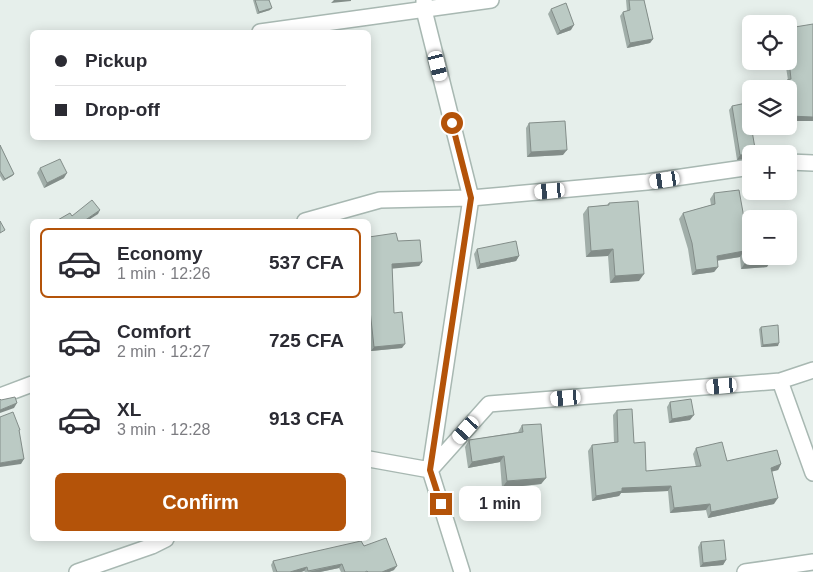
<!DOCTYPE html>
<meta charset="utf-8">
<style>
body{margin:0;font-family:Arial,sans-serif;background:#f7f7f7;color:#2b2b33;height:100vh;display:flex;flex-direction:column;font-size:19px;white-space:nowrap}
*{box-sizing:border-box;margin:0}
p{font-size:16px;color:#7c7c81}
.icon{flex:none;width:28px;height:28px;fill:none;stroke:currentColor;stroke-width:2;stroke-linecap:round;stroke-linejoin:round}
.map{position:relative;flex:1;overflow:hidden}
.sheet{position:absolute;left:30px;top:219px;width:341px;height:322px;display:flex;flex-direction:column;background:#fff;border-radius:8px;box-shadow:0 2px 12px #0003}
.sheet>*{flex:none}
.banner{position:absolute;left:30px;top:30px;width:341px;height:110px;border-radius:8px;box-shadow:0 2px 12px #0003;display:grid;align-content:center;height:110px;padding:0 25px;background:#fff}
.controls{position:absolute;left:742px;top:15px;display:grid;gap:10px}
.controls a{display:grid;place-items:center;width:55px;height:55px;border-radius:8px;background:#fff;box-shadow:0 2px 12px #0003;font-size:25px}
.end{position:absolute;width:22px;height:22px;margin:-11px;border:6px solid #b45309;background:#fff;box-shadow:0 0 0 2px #fff}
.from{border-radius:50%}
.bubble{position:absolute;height:35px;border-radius:8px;background:#fff;box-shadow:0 2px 12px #0003;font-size:16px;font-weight:600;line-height:35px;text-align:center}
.car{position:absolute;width:15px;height:30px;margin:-15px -8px;border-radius:6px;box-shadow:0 0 4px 1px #0007;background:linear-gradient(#fff 24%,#345 0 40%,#fff 0 76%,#345 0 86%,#fff 0)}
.banner b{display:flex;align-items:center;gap:18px;height:48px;font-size:19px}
.banner b+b{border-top:1px solid #e1e1e2}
.banner i{width:12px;height:12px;background:#2b2b33}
ul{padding:9px 0 0;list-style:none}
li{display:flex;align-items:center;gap:15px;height:70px;margin:0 10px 8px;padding:0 15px;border:2px solid transparent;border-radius:8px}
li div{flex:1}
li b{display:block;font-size:19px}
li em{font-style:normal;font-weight:600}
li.selected{border-color:#b45309}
li>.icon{width:45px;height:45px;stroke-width:1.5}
.cta{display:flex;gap:10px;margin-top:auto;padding:10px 25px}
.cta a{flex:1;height:58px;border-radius:8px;background:#b45309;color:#fff;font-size:20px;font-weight:600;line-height:58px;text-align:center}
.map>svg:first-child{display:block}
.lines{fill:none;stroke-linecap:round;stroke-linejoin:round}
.minor-casing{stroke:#a8b8b2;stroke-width:18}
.minor{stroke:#fff;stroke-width:15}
.wall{fill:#a1aea9}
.shaded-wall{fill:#838d89}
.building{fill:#bbcac4;stroke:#838d89}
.route{stroke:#b45309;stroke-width:6}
</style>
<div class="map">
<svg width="813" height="572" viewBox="0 0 813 572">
<rect width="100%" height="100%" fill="#e6efeb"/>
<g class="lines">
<g class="minor-casing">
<path id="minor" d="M424 0V10L471 198 430 470 462 572
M260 32 491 0
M789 162 813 163
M305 221 380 200 471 198 647 182 751 167
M780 381 813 473
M0 396 32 384
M369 459 430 470 489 404 780 381 813 370
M77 572 152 546 166 539
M745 572 813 562"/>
</g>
<use href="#minor" class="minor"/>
</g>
<path class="wall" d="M253 0H269L270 10 257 14Z
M626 0H644L653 39 650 43 627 48 620 16 623 12 627 11Z
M551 9 571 30 557 35 548 14Z
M785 61H789L813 121H789V89H785L784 84 788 80Z
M732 106 781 129H752L751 158 737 160 729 110Z
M529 123 563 155 527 157 526 128Z
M0 145 14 174 12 176 3 181 0 176Z
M40 168 64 178 44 188 37 173Z
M714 193 749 246 767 267 741 269 740 257 717 261 718 267 714 272 692 275 688 249 679 219 683 213 711 205 710 199Z
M609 203 639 281 610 283 608 256 586 257 583 214 588 207 607 205Z
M369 237 398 241 422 262 419 266 392 268 394 313 402 348 371 351 369 329Z
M477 249 519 256 516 261 477 269 474 254Z
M761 327 778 346 761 347 759 329Z
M670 402 690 420 669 423 667 407Z
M617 410 634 443 646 471 696 467 693 454 696 448 727 461 781 464 778 470 772 471 774 504 708 518 706 510 670 513 668 491 621 493 619 496 592 501 588 451 592 445 614 443 613 415Z
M522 425 546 478 541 484 502 488 500 462 468 468 465 447 469 440 518 432Z
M701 542 726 560 723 565 700 567 698 547Z
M364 546 394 570 389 572H341L339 568 320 572H305L304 571 301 572H273L271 565 273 561Z"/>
<path class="shaded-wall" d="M334 0H351V1L331 3Z
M272 8 270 10 257 14 259 12Z
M574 25 571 30 557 35 560 31Z
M653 39 650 43 627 48 630 43Z
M789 116 813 117V121H789Z
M751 126H783L781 129H748Z
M567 150 563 155 527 157 531 152Z
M751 154V158L737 160 740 155Z
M67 173 64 178 44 188 47 183Z
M14 174 12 176 3 181 5 179Z
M100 210 98 214 87 221H84Z
M613 249 608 256 586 257 591 251Z
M744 251 740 257 713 261 717 256Z
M519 256 516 261 477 269 480 264Z
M771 261 767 267 741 269 745 263Z
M422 262 419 266 389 269 392 264Z
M718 267 714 272 692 275 696 270Z
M644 274 639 281 610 283 615 276Z
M779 343 778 346 761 347 763 345Z
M405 344 402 348 371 351 374 347Z
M17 403 14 408 0 413V410Z
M694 415 690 420 669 423 672 419Z
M504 456 500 462 468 468 472 462Z
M24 459 21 464 0 467V463Z
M781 464 778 470 767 473 771 468Z
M546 478 541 484 502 488 507 481Z
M671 486 668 491 621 493 619 496 592 501 596 496 622 488Z
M778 498 774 504 708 518 711 512Z
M710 504 706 510 670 513 674 508Z
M726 560 723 565 700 567 703 563Z
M342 564 339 568 320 572H308Z
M397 566 394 570 389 572H382Z
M307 567 304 571 301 572H290Z"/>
<path class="building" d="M255 0H269L272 8 259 12Z
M629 0H644L653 39 630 43 623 12 630 10Z
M566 3 574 25 560 31 551 9Z
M813 24V117L789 116V97H790L787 80 791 79 789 61V28Z
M751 102V125L756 154 740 155 732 106Z
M565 121 567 150 531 152 529 123Z
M0 145 14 174 5 179 0 171Z
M60 159 67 173 47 183 40 168Z
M739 190 749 246 751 245V256H770L771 261 745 263 744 251 717 256 718 267 696 270 692 243 683 213 715 204 714 193Z
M92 200 100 210 84 221H56L70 213 72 216Z
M638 201 644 274 615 276 613 249 591 251 588 207 609 205V203Z
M0 221 5 230 0 233Z
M396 233 398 241 420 240 422 262 392 264 394 313 402 312 405 344 374 347 369 301V237Z
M516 241 519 256 480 264 477 249Z
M778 325 779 343 763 345 761 327Z
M15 397 17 403 0 410V399L1 400Z
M691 399 694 415 672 419 670 402Z
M632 409 634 443 645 442 646 471 701 466 696 448 722 442 727 461 777 450 781 464 771 468 778 498 711 512 710 504 674 508 671 486 622 488V491L596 496 592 445 618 442 617 410Z
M13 412 20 430H19L24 459 0 463V417Z
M541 424 546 478 507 481 504 456 472 462 469 440 523 432 522 425Z
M386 538 397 566 382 572H368L367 571 365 572H345L342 564 308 571 307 567 290 572H277L273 561 361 541 364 546Z
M724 540 726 560 703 563 701 542Z"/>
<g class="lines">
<path class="route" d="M441 504 430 470 471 198 452 123"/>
</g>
</svg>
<div class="controls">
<a><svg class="icon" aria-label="locate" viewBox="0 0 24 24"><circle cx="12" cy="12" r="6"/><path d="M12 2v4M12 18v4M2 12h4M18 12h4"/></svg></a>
<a><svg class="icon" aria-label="layers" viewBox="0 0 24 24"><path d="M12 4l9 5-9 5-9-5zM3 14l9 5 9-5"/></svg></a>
<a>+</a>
<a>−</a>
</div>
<i class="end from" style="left:452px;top:123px"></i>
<i class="end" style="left:441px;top:504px"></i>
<div class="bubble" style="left:459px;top:486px;width:82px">1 min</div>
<i class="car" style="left:438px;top:66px;rotate:166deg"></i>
<i class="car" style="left:665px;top:180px;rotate:261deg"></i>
<i class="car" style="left:550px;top:191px;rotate:265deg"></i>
<i class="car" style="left:722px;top:386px;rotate:265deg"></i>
<i class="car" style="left:566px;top:398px;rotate:265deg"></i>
<i class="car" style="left:466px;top:430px;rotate:222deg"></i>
<div class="banner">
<b><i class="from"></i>Pickup</b>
<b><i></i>Drop-off</b>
</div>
<section class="sheet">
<ul>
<li class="selected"><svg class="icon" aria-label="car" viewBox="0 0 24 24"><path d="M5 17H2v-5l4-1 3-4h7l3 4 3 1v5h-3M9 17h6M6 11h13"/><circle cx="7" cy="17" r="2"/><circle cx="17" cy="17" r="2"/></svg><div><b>Economy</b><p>1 min · 12:26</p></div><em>537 CFA</em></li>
<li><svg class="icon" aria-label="car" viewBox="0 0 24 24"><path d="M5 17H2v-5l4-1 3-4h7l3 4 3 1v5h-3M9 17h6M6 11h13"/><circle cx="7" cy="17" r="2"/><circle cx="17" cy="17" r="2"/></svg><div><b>Comfort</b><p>2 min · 12:27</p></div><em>725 CFA</em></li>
<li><svg class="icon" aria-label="car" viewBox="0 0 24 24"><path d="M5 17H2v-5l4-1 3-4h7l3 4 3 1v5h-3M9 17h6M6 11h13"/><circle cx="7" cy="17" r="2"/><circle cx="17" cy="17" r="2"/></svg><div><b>XL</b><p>3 min · 12:28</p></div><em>913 CFA</em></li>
</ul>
<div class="cta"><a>Confirm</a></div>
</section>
</div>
